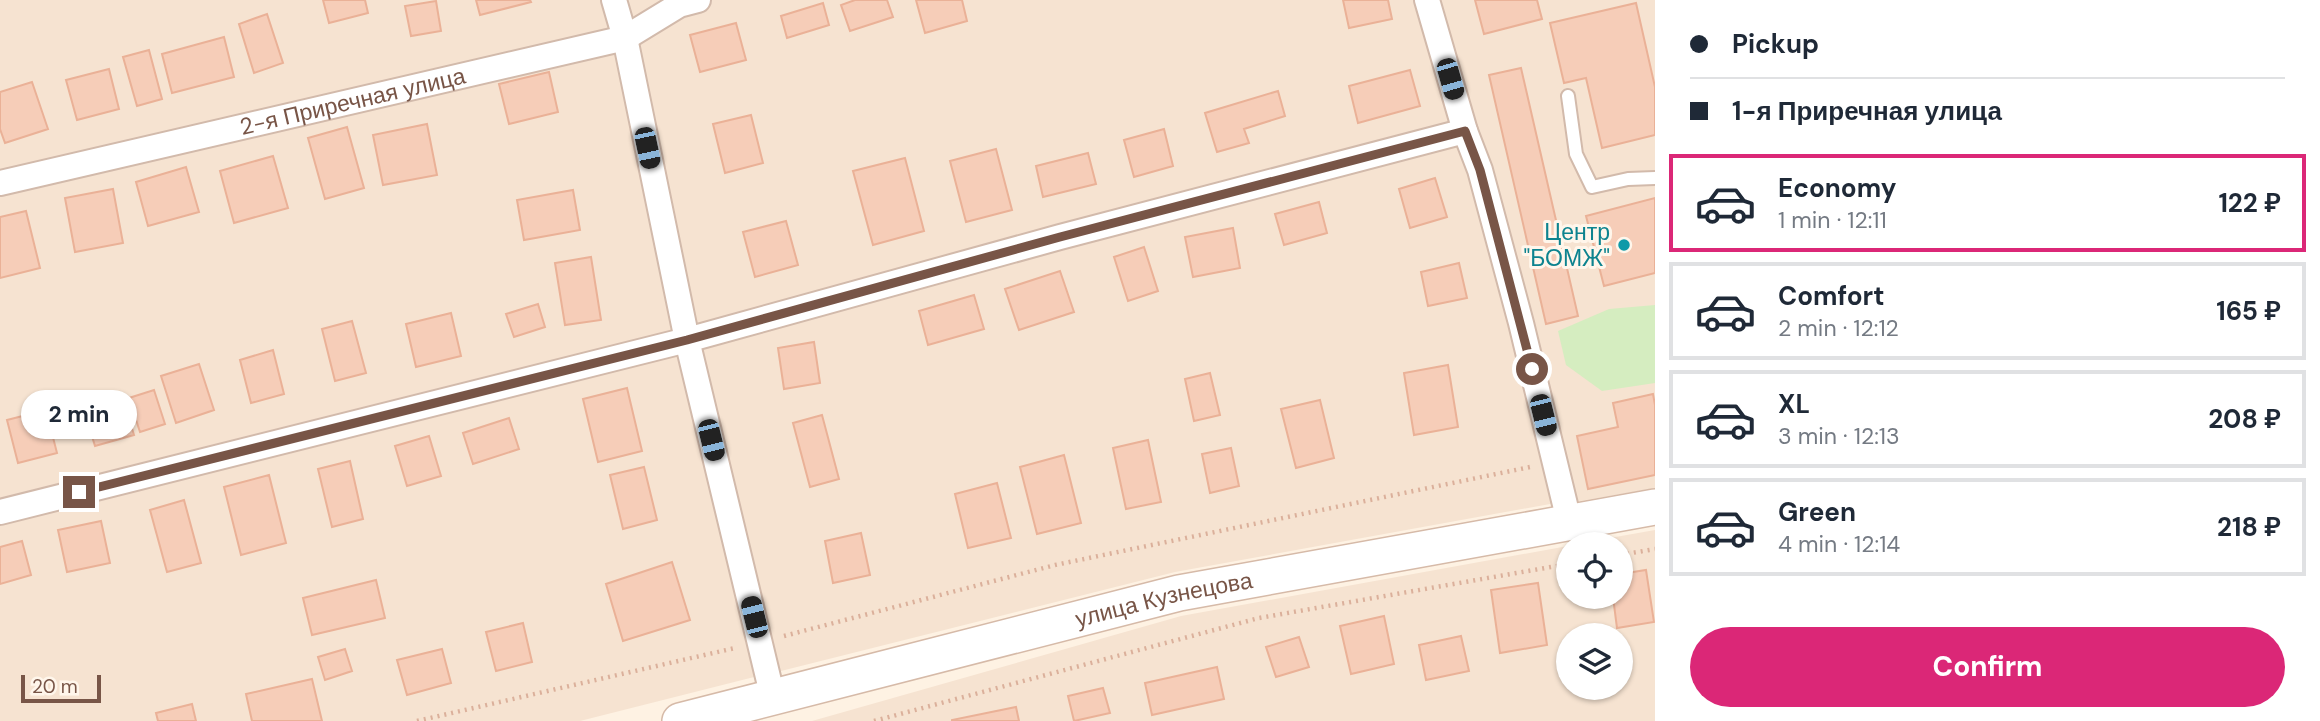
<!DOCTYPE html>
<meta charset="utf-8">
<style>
body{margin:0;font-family:"DM Sans",sans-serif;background:#f6f6f7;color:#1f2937;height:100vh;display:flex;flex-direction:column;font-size:26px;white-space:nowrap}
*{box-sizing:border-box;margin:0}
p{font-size:23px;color:#747a83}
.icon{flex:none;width:38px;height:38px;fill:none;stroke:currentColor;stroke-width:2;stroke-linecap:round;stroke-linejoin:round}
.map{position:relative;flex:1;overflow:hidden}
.panel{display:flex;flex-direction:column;background:#fff;width:665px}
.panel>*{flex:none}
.banner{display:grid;align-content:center;height:154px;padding:0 35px;background:#fff}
.tools{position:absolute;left:1556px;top:532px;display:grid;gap:14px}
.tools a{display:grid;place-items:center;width:77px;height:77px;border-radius:50%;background:#fff;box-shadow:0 2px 5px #0004;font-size:35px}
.scale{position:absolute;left:21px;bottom:18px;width:80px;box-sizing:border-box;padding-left:7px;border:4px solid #785547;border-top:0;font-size:19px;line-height:24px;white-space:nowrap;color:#785547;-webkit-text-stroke:5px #fff6eb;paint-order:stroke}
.end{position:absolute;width:32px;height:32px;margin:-16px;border:9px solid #785547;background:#fff;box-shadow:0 0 0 4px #fff}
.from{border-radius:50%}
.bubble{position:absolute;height:49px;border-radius:24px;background:#fff;box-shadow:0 2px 5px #0004;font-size:23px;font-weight:700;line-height:49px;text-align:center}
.car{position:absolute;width:21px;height:42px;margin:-21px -10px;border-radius:9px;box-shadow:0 0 5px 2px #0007;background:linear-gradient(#222 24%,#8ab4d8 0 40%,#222 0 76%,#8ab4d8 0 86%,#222 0)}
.banner b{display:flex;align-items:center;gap:24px;height:66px;font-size:26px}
.banner b+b{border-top:2px solid #e0e1e3}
.banner i{width:18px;height:18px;background:#1f2937}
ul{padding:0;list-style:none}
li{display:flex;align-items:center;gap:21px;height:98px;margin:0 14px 10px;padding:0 21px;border:4px solid #e0e1e3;border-radius:0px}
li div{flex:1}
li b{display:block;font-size:26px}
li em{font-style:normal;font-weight:700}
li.active{border-color:#db2777}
li>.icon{width:63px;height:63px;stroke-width:1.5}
.button{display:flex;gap:14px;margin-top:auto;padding:14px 35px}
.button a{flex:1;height:80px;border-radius:42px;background:#db2777;color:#fff;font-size:28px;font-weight:700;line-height:80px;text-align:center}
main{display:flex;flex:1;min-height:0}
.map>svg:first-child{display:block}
.residential{fill:#f6e3d1;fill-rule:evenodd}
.green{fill:#d5edc0}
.building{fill:#f6cdb8;stroke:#eab197;stroke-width:2}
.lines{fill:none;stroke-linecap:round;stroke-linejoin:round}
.service-casing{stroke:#d2baab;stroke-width:16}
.minor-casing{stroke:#d2baab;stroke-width:28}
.secondary-casing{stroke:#d6baa8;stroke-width:38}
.path{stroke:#dbb09b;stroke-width:4.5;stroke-dasharray:2 5;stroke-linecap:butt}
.service{stroke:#fff;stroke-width:12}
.minor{stroke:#fff;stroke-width:24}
.secondary{stroke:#fff;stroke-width:35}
.route{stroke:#785547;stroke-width:9}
.culture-dot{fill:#0f9aa8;stroke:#fff6eb;stroke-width:2.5}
.labels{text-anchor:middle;stroke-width:6;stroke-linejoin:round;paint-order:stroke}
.street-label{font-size:23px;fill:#785547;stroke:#fff6eb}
.culture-label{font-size:23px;fill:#0d838f;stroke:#fff6eb;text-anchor:end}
</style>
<main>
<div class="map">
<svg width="1655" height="721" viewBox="0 0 1655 721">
<rect width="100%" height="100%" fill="#fef2e3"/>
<path class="residential" d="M0 0H610L620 35 0 179Z
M618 0H681L628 33Z
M712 0H1424L1461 128 689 333 629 40 680 8Z
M1431 0H1655V488L1569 503Z
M622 43 682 338 0 508V187Z
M1464 135 1561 502 1175 572 773 673 691 342Z
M684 345 762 675 580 721H0V515Z
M1655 530V721H812L1181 616 1568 546V597H1620V544H1576ZM1568 635H1620V688H1568Z"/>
<path class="green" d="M1655 305V383L1602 391 1566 365 1558 331 1609 309Z"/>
<path class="building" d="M323 0H365L368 13 329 23Z
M476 0H530L531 2 480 15Z
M855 0H887L893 17 850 31 841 5Z
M916 0H962L967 21 925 33Z
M1343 0H1388L1392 19 1349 28Z
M1475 0H1537L1542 19 1484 34Z
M436 1 441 31 411 36 405 6Z
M823 3 829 25 787 38 781 16Z
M1636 3 1655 87V135L1602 148 1586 78 1564 83 1550 23Z
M267 14 283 63 254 73 239 24Z
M736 23 746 60 700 72 690 35Z
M224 37 234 77 172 93 162 54Z
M149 50 162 99 137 106 123 57Z
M1521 68 1578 316 1546 324 1489 75Z
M109 69 119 109 77 120 66 80Z
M1410 70 1420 106 1358 123 1349 86Z
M549 72 558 112 509 124 499 84Z
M32 82 48 129 5 143 0 129V92Z
M1278 91 1285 116 1244 129 1249 143 1217 152 1205 113Z
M751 115 763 163 725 173 713 124Z
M427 124 437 175 383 185 373 135Z
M347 127 364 188 325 199 308 138Z
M1164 129 1173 166 1134 177 1124 140Z
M996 149 1012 210 966 222 950 161Z
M1088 153 1096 184 1043 197 1036 166Z
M273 156 288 208 234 223 220 171Z
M905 158 924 231 873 245 853 171Z
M186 167 199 212 148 226 136 182Z
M1435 178 1447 217 1410 228 1399 189Z
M113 189 123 243 75 252 65 198Z
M573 190 580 230 524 240 517 200Z
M1655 198V273L1604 286 1586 216Z
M1319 202 1327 233 1284 245 1275 214Z
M26 211 40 268 0 278V217Z
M786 221 798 265 755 277 743 232Z
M1233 228 1240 268 1193 277 1185 237Z
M1144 247 1158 291 1128 301 1114 257Z
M591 257 601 320 565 325 555 263Z
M1459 263 1467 298 1428 306 1421 272Z
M1060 271 1074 312 1019 330 1005 289Z
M974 295 984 329 928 345 919 311Z
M538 304 545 327 514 337 506 314Z
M451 313 461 356 416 367 406 324Z
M352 321 366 373 335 381 322 329Z
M814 342 820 383 784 389 778 348Z
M273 350 284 394 251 403 240 360Z
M199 364 214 410 176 423 161 376Z
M1448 365 1458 427 1414 435 1404 373Z
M1210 373 1220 415 1194 421 1185 379Z
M627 388 642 451 598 462 583 399Z
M154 390 165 424 140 432 129 398Z
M1653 394 1655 405V475L1588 489 1577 436 1618 427 1613 403Z
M122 395 134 435 95 446 83 407Z
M1320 400 1334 458 1296 468 1281 409Z
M46 410 57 453 18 463 7 420Z
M822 415 839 479 810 487 793 423Z
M509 418 519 449 473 464 463 433Z
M429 436 441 476 407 486 395 446Z
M1148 440 1161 502 1126 509 1113 448Z
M1231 448 1239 486 1210 493 1202 454Z
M1064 455 1081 523 1037 534 1020 467Z
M350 461 363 519 332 527 318 469Z
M644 467 657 520 623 529 610 475Z
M269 475 286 543 241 555 224 487Z
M997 483 1011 538 968 548 955 494Z
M184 500 201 563 167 572 150 510Z
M101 521 110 563 67 572 58 530Z
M861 533 870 575 833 583 825 541Z
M22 541 31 575 0 584V547Z
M672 562 690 620 623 641 606 584Z
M1646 570 1654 622 1617 628 1613 597H1620V574Z
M376 580 385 618 312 635 303 598Z
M1538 583 1547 645 1500 653 1491 590Z
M1384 616 1394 664 1351 674 1340 626Z
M523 623 532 662 496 671 486 632Z
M1461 636 1469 671 1426 680 1419 645Z
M1299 637 1309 667 1276 677 1266 647Z
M345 649 352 671 325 680 318 657Z
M442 649 451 683 407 695 397 660Z
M1217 667 1224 699 1152 715 1145 683Z
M312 679 322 721H252L246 694Z
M1103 688 1110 713 1074 721 1068 696Z
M192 704 196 721H158L156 713Z
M1016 707 1019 721H952V720Z"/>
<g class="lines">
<g class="service-casing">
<path id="service" d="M1568 96 1576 154 1592 187 1628 179 1655 178"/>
</g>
<g class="minor-casing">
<g id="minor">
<path d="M614 0 625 38 687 340 773 698"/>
<path d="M1427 0 1465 131 1480 170 1521 323 1569 521"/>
<path id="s1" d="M0 183 625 38 679 5 698 0"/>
<path d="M0 512 687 340 1060 237 1465 131"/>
</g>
</g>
<g class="secondary-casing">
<g id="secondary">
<path id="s2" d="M680 721 1179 593 1655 507"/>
</g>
</g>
<path class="path" d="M1620 555 1655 549
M784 636 1055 565 1530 467
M417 721 735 648
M874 721 1259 618 1568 564"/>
<use href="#service" class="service"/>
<use href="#minor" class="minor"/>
<use href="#secondary" class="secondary"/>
</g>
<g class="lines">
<path class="route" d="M79 492 687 340 1060 237 1465 131 1480 170 1532 369"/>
</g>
<circle class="culture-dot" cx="1624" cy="245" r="7"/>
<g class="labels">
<g class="street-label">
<text dy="8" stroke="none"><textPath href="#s1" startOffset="362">2-я Приречная улица</textPath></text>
<text dy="8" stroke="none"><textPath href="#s2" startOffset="499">улица Кузнецова</textPath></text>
</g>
<g class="culture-label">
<text x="1610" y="240">Центр<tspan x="1610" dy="26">"БОМЖ"</tspan></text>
</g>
</g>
</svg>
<div class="tools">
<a><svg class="icon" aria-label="locate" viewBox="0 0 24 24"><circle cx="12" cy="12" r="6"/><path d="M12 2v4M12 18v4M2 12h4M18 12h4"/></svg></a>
<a><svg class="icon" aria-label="layers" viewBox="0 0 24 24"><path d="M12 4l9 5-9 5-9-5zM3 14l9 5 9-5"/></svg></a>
</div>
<div class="scale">20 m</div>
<i class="end from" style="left:1532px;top:369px"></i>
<i class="end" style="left:79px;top:492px"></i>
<div class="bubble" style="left:21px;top:390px;width:116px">2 min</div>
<i class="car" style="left:1450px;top:79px;rotate:164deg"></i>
<i class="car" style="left:647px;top:148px;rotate:168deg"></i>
<i class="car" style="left:1543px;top:415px;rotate:166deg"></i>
<i class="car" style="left:711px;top:440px;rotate:166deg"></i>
<i class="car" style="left:754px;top:617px;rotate:346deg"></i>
</div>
<section class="panel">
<div class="banner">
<b><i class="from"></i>Pickup</b>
<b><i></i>1-я Приречная улица</b>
</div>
<ul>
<li class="active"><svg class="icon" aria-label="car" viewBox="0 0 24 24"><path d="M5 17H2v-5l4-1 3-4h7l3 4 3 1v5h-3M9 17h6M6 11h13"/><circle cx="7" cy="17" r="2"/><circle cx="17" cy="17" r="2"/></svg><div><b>Economy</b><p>1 min · 12:11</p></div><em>122 ₽</em></li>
<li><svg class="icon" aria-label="car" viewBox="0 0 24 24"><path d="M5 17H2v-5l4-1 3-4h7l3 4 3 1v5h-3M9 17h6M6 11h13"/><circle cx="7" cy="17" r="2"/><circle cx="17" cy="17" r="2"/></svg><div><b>Comfort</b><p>2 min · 12:12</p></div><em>165 ₽</em></li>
<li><svg class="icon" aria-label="car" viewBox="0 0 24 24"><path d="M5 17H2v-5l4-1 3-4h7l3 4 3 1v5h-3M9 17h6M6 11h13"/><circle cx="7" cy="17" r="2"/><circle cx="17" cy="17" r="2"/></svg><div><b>XL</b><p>3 min · 12:13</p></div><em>208 ₽</em></li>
<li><svg class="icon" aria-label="car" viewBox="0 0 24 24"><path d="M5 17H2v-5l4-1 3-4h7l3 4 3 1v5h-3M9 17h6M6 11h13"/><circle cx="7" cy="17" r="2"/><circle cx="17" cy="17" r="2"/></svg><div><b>Green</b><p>4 min · 12:14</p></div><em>218 ₽</em></li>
</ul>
<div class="button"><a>Confirm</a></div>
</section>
</main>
